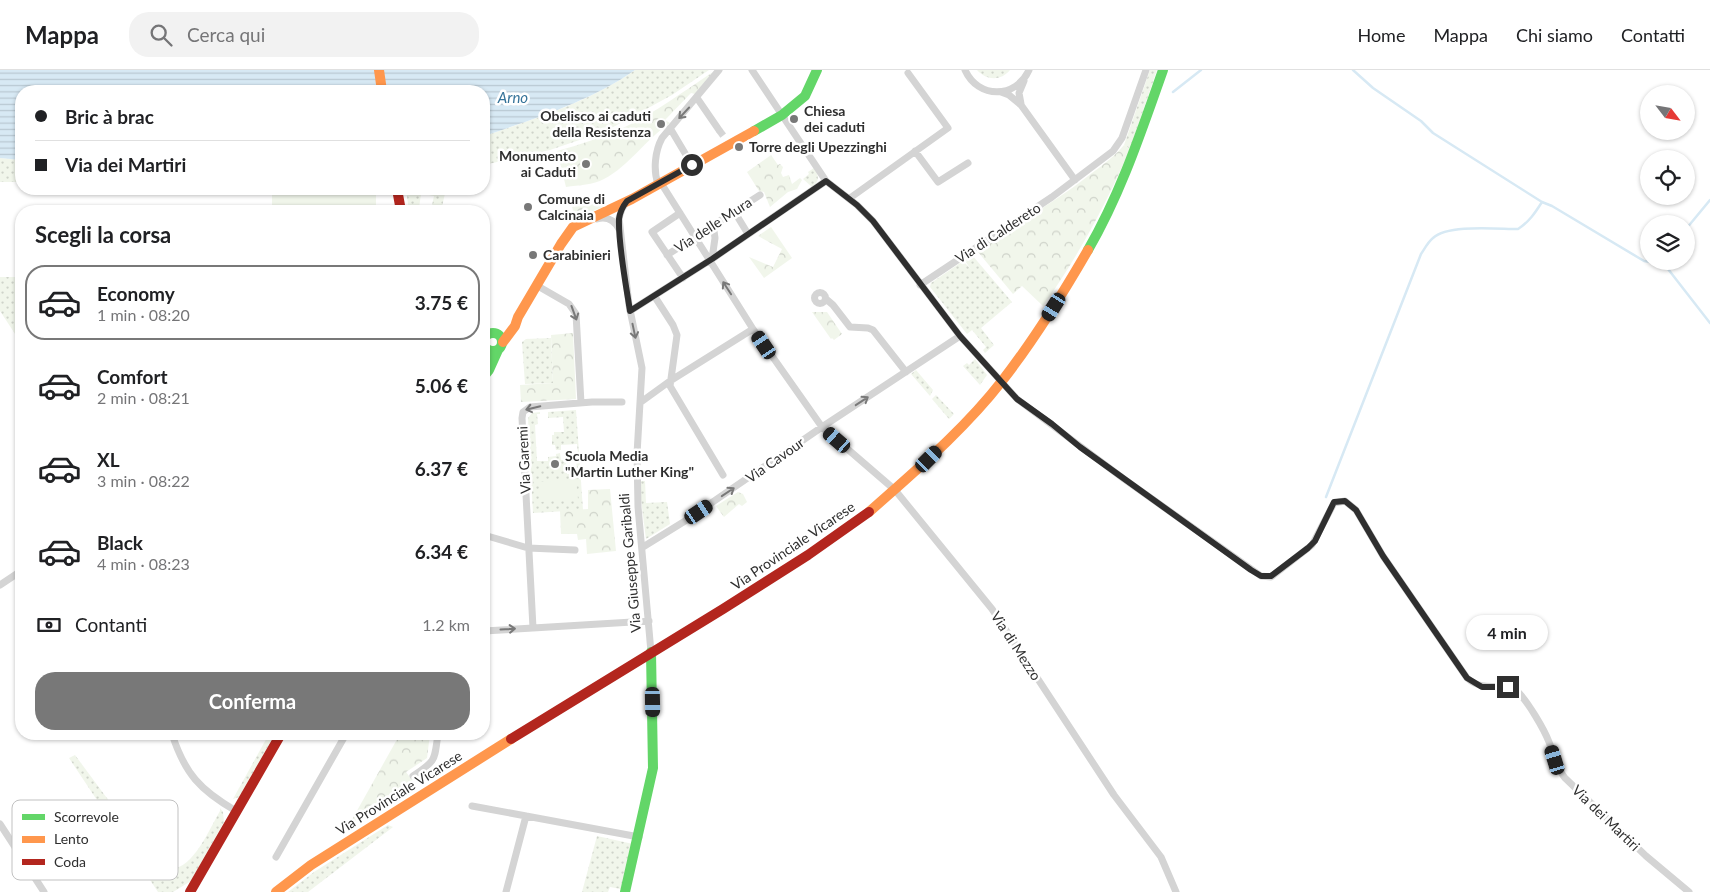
<!DOCTYPE html>
<html lang="it">
<meta charset="utf-8">
<style>
body{margin:0;font-family:Lato,sans-serif;background:#f2f2f2;color:#202124;height:100vh;display:flex;flex-direction:column;font-size:19px;white-space:nowrap}
*{box-sizing:border-box;margin:0}
p{font-size:16px;color:#757577}
.icon{flex:none;width:28px;height:28px;fill:none;stroke:currentColor;stroke-width:2;stroke-linecap:round;stroke-linejoin:round}
.map{position:relative;flex:1;overflow:hidden}
.sheet{position:absolute;left:15px;top:135px;width:475px;height:535px;display:flex;flex-direction:column;background:#fff;border-radius:20px;box-shadow:0 1px 4px #0004}
.sheet>*{flex:none}
.banner{position:absolute;left:15px;top:15px;width:475px;height:110px;border-radius:20px;box-shadow:0 1px 4px #0004;display:grid;align-content:center;height:110px;padding:0 20px;background:#fff}
.needle{width:32px;rotate:121deg}
.tools{position:absolute;left:1640px;top:15px;display:grid;gap:10px}
.tools a{display:grid;place-items:center;width:55px;height:55px;border-radius:50%;background:#fff;box-shadow:0 1px 4px #0004;font-size:25px}
.end{position:absolute;width:22px;height:22px;margin:-11px;border:6px solid #2f2f2f;background:#fff;box-shadow:0 0 0 2px #fff}
.from{border-radius:50%}
.bubble{position:absolute;height:35px;border-radius:18px;background:#fff;box-shadow:0 1px 4px #0004;font-size:16px;font-weight:700;line-height:35px;text-align:center}
.car{position:absolute;width:15px;height:30px;margin:-15px -8px;border-radius:6px;box-shadow:0 0 4px 1px #0007;background:linear-gradient(#222 24%,#8ab4d8 0 40%,#222 0 76%,#8ab4d8 0 86%,#222 0)}
.banner b{display:flex;align-items:center;gap:18px;height:48px;font-size:19px}
.banner b+b{border-top:1px solid #e0e0e0}
.banner i{width:12px;height:12px;background:#202124}
ul{padding:0;list-style:none}
li{display:flex;align-items:center;gap:15px;height:75px;margin:0 10px 8px;padding:0 10px;border:2px solid transparent;border-radius:20px}
li div{flex:1}
li b{display:block;font-size:19px}
li em{font-style:normal;font-weight:700}
li.active{border-color:#787878}
li>.icon{width:45px;height:45px;stroke-width:1.5}
h2{padding:0 20px;font-size:22px;line-height:60px}
.pay{display:flex;align-items:center;gap:12px;height:55px;padding:0 20px;font-size:19px}
.pay p{margin-inline-start:auto}
.cta{display:flex;gap:10px;margin-top:auto;padding:10px 20px}
.cta a{flex:1;height:58px;border-radius:20px;background:#787878;color:#fff;font-size:20px;font-weight:700;line-height:58px;text-align:center}
header{display:flex;align-items:center;gap:30px;box-sizing:border-box;height:70px;padding:0 25px;background:#fff;border-bottom:1px solid #e0e0e0}
header strong{font-size:24px}
nav{display:flex;gap:28px;margin-inline-start:auto;font-size:18px}
.search{width:350px;height:45px;background:#f2f2f2;display:flex;align-items:center;gap:12px;box-sizing:border-box;padding:0 18px;border-radius:20px;color:#757577;font-size:19px}
.map>svg:first-child{display:block}
.grass{fill:url(#grass-dots)}
.park{fill:url(#park-crowns)}
.pitch{fill:#f1f6eb}
.water{fill:url(#water-rules)}
.lines{fill:none;stroke-linecap:round;stroke-linejoin:round}
.stream{stroke:#d7e9f4;stroke-width:2.5}
.street-tunnel{stroke:#d5d5d5;stroke-width:7;stroke-dasharray:7 3.5;stroke-linecap:butt}
.street{stroke:#d4d4d4;stroke-width:7}
.fast{stroke:#63d668;stroke-width:10}
.slow{stroke:#ff974d;stroke-width:10}
.jam{stroke:#b3261e;stroke-width:10}
.oneway{stroke:#797979}
.route{stroke:#2f2f2f;stroke-width:6}
.poi-dot{fill:#787878;stroke:#fff;stroke-width:2}
.labels{text-anchor:middle;stroke-width:5;stroke-linejoin:round;paint-order:stroke}
.poi-label{font-size:14px;font-weight:bold;fill:#2f2f2f;stroke:#fff;text-anchor:start}
.street-label{font-size:14px;fill:#2f2f2f;stroke:#fff}
.water-label{font-size:15px;font-style:italic;fill:#357399;stroke:#fff}
.key{fill:#fff;stroke:#c1c1c1;stroke-width:1}
.key-label{font-size:14px;fill:#2f2f2f}
</style>
<header>
<strong>Mappa</strong>
<div class="search"><svg class="icon" aria-label="search" viewBox="0 0 24 24"><circle cx="10" cy="10" r="6"/><path d="M15 15l6 6"/></svg>Cerca qui</div>
<nav><a>Home</a><a>Mappa</a><a>Chi siamo</a><a>Contatti</a></nav>
</header>
<div class="map">
<svg width="1710" height="822" viewBox="0 0 1710 822">
<defs>
<pattern id="grass-dots" width="8" height="8" patternUnits="userSpaceOnUse" patternTransform="scale(1.25)"><rect width="8" height="8" fill="#f1f6eb"/><path d="M2 2h.1M6 6h.1" fill="none" stroke="#cfd3ca" stroke-width="1.8" stroke-linecap="round"/></pattern>
<pattern id="park-crowns" width="20" height="18" patternUnits="userSpaceOnUse" patternTransform="scale(1.25)"><rect width="20" height="18" fill="#f1f6eb"/><path d="M2 6a3 3 0 1 1 6 0M12 15a3 3 0 1 1 6 0" fill="none" stroke="#cfd3ca"/></pattern>
<pattern id="water-rules" width="6" height="5" patternUnits="userSpaceOnUse" patternTransform="scale(1.25)"><rect width="6" height="5" fill="#d7e9f4"/><path d="M0 2.5h6" fill="none" stroke="#b9c8d2"/></pattern>
</defs>
<rect width="100%" height="100%" fill="#fff"/>
<path class="grass" d="M635 0H709L672 25 606 61 550 80 484 95V66C535 49 591 31 635 0Z
M977 0H1010C1001 11 987 11 977 0Z
M1150 0H1157L1130 79 1124 75Z
M0 88 21 90V112H0Z
M814 98C819 106 820 111 812 117L803 109 809 104 808 102Z
M406 119H428L427 124H421L419 138 424 140V141H409Z
M430 119H446L441 141H426L431 140 434 126 429 125Z
M972 185 1012 232 981 258 994 275 985 283 983 280 986 277 972 260 967 264 930 217 931 213 963 191 971 199 964 190Z
M0 207H21V273L0 241Z
M551 268 553 313 525 314 522 272 526 269Z
M975 289 987 305 980 315 963 296 967 293 969 295Z
M916 300 933 320 930 326 911 304Z
M936 325 954 344 949 349 932 329Z
M576 340 583 440 533 443 528 348 532 343 540 342V344H537L538 354 535 355 537 391H548V387L556 386V384L560 383 561 390H566L567 404H577L576 385 578 384 577 374 561 375V380H556L555 375H552V365H554V362H564L563 347 548 348V342Z
M641 411H645L646 433 667 432 670 454 646 469 641 430Z
M269 664H275L239 727 233 729Z
M75 685 152 789C184 822 207 763 220 741V738L223 742 224 752 191 811 173 822H158L69 688Z
M388 755 393 757 308 822H288L314 802Z
M597 766 633 774 621 819 610 817 608 822H582Z"/>
<path class="park" d="M713 2 695 24 691 23 665 50 670 53C646 69 629 96 604 109 593 115 579 115 566 117L557 81C579 75 602 67 623 58 655 43 684 21 713 2Z
M1124 75 1130 79C1106 134 1078 187 1043 236L1022 216 1013 224 978 182C1014 154 1056 132 1092 103 1104 94 1115 86 1124 75Z
M771 85 778 95 780 94 783 97 781 103 783 107 789 105 792 114 800 108 802 110 797 119 788 122 770 137 764 122 759 121 747 102Z
M600 129 603 137 575 148 572 137Z
M771 157 792 188 764 208 749 187 773 197 782 179 758 166Z
M812 242H827L842 264 834 270 832 268 831 269Z
M573 263 576 329 521 332 520 315 553 313 551 265Z
M610 419 616 481 587 484 586 469 578 470 577 464H561L560 441 588 439V420Z
M738 422 743 424 747 432 742 436 739 434 724 447 716 436Z
M400 664H430L427 688 406 702 415 714 349 755Z"/>
<path class="pitch" d="M272 119H376V141H272Z
M576 409 578 429 540 432 539 412Z"/>
<path class="water" d="M0 0H635C591 31 534 49 484 66V21H21V90L0 88Z"/>
<g class="lines">
<path class="stream" d="M1353 0 1373 18 1421 51 1433 63 1542 132 1552 136 1644 191 1651 192 1656 191
M1173 22 1201 0
M1686 159 1710 130
M1665 191 1668 199 1710 253
M1326 427 1421 184C1425 178 1428 172 1433 168 1448 154 1497 159 1518 159 1529 152 1535 143 1542 132"/>
<path class="street-tunnel" d="M719 60 725 68"/>
<path class="street" d="M752 0 826 111 857 135 873 151 960 266 1017 329 1124 409 1261 506 1271 507 1312 475 1334 433 1345 431 1356 440 1383 486 1467 608C1486 625 1505 609 1518 622 1528 632 1544 659 1549 672 1554 685 1556 697 1565 708L1646 786 1689 822
M965 0C978 29 1016 29 1029 0
M1001 22 1009 25 1021 35 1075 110
M697 28 719 60
M1021 34 1019 23 1024 11
M670 58 692 95
M915 81 938 112 968 93
M661 113 753 259 822 357 895 420 992 539 1114 725 1161 787 1176 822
M658 114C653 100 655 81 662 68L719 0
M850 128 948 58 908 3
M627 131 622 139 619 148 629 235 642 298 637 384 638 437 651 582
M734 141 748 164
M680 143 652 162 683 208
M597 149C607 146 614 150 619 159
M667 185 760 125
M712 189 715 168 713 154
M536 215 569 234 576 244 581 333
M920 215 1052 127 1113 81 1122 68 1146 0
M814.5 228a5.5 5.5 0 1 1 11 0a5.5 5.5 0 1 1-11 0Z
M655 227 673 255 677 265 670 316 723 405
M826 229 833 235 850 257 868 258 873 260 906 302
M630 241 712 189 826 111
M641 332 670 311 753 259
M484 465 528 478 575 480
M643 477 685 451 822 357 960 266
M0 515 21 501
M533 558 522 348 523 342 530 337 592 332H622
M484 561 649 551
M172 664C185 704 200 720 236 741
M413 706C437 690 434 691 438 664
M472 736 639 767
M0 754 44 822
M276 787 346 664
M506 822 526 746"/>
<path class="fast" d="M754 61 782 45 805 26 817 0
M1088 180C1121 123 1141 62 1163 0
M484 272a9 9 0 1 1 18 0a9 9 0 1 1-18 0Z
M484 306 489 300 498 280
M625 822 653 698 651 582"/>
<path class="slow" d="M379 0 382 21
M503 272 515 256 518 247 561 174 573 157 632 129 754 61
M869 442C915 401 964 360 1002 311 1034 270 1062 225 1088 180
M276 822 311 795 511 669"/>
<path class="jam" d="M397 119 401 141
M511 669 723 539 808 485 869 442
M190 822 281 664"/>
</g>
<defs><path id="oneway-shaft" d="M-6 0H5M1.5-3L5.5 0L1.5 3" fill="none" stroke-width="1.6" stroke-linecap="round" stroke-linejoin="round" transform="scale(1.25)"/></defs>
<g class="oneway">
<use href="#oneway-shaft" transform="translate(684 43) rotate(133)"/>
<use href="#oneway-shaft" transform="translate(727 218) rotate(-123)"/>
<use href="#oneway-shaft" transform="translate(574 243) rotate(70)"/>
<use href="#oneway-shaft" transform="translate(634 261) rotate(78)"/>
<use href="#oneway-shaft" transform="translate(862 331) rotate(-33)"/>
<use href="#oneway-shaft" transform="translate(533 338) rotate(167)"/>
<use href="#oneway-shaft" transform="translate(728 422) rotate(-34)"/>
<use href="#oneway-shaft" transform="translate(508 559) rotate(-3)"/>
</g>
<g class="lines">
<path class="route" d="M692 95 627 131C623 136 620 142 619 149 618 174 626 215 630 241L712 189 826 111 857 135 873 151 960 266 1017 329 1052 354 1080 377 1251 500 1261 506H1271L1308 478 1315 471 1334 432 1345 431 1356 440 1383 486 1467 608 1482 617H1508"/>
</g>
<g class="poi-dot">
<circle cx="794" cy="49" r="5"/>
<circle cx="661" cy="54" r="5"/>
<circle cx="739" cy="77" r="5"/>
<circle cx="586" cy="94" r="5"/>
<circle cx="528" cy="137" r="5"/>
<circle cx="533" cy="185" r="5"/>
<circle cx="555" cy="394" r="5"/>
</g>
<g class="labels">
<g class="poi-label">
<text x="804" y="46">Chiesa<tspan x="804" dy="16">dei caduti</tspan></text>
<text x="651" y="51" text-anchor="end">Obelisco ai caduti<tspan x="651" dy="16">della Resistenza</tspan></text>
<text x="749" y="82">Torre degli Upezzinghi</text>
<text x="576" y="91" text-anchor="end">Monumento<tspan x="576" dy="16">ai Caduti</tspan></text>
<text x="538" y="134">Comune di<tspan x="538" dy="16">Calcinaia</tspan></text>
<text x="543" y="190">Carabinieri</text>
<text x="565" y="391">Scuola Media<tspan x="565" dy="16">"Martin Luther King"</tspan></text>
</g>
<g class="street-label">
<text transform="translate(713 155) rotate(-33)" y="5">Via delle Mura</text>
<text transform="translate(998 163) rotate(-33)" y="5">Via di Caldereto</text>
<text transform="translate(524 390) rotate(-93)" y="5">Via Garemi</text>
<text transform="translate(775 390) rotate(-35)" y="5">Via Cavour</text>
<text transform="translate(793 476) rotate(-34)" y="5">Via Provinciale Vicarese</text>
<text transform="translate(630 493) rotate(-95)" y="5">Via Giuseppe Garibaldi</text>
<text transform="translate(1016 576) rotate(57)" y="5">Via di Mezzo</text>
<text transform="translate(399 723) rotate(-32)" y="5">Via Provinciale Vicarese</text>
<text transform="translate(1606 748) rotate(44)" y="5">Via dei Martiri</text>
</g>
<g class="water-label">
<text x="513" y="33">Arno</text>
</g>
</g>
<rect x="12" y="730" width="166" height="80" rx="8" class="key"/>
<rect x="22" y="744" width="23" height="6" fill="#63d668"/>
<rect x="22" y="766" width="23" height="7" fill="#ff974d"/>
<rect x="22" y="789" width="23" height="6" fill="#b3261e"/>
<g class="key-label">
<text x="54" y="752">Scorrevole</text>
<text x="54" y="774">Lento</text>
<text x="54" y="797">Coda</text>
</g>
</svg>
<div class="tools">
<a><svg class="needle" viewBox="-14 -14 28 28"><path d="M0-13l5 13h-10z" fill="#e53935"/><path d="M0 13l5-13h-10z" fill="#757577"/></svg></a>
<a><svg class="icon" aria-label="locate" viewBox="0 0 24 24"><circle cx="12" cy="12" r="6"/><path d="M12 2v4M12 18v4M2 12h4M18 12h4"/></svg></a>
<a><svg class="icon" aria-label="layers" viewBox="0 0 24 24"><path d="M12 4l9 5-9 5-9-5zM3 14l9 5 9-5"/></svg></a>
</div>
<i class="end from" style="left:692px;top:95px"></i>
<i class="end" style="left:1508px;top:617px"></i>
<div class="bubble" style="left:1466px;top:545px;width:82px">4 min</div>
<i class="car" style="left:1054px;top:237px;rotate:212deg"></i>
<i class="car" style="left:764px;top:275px;rotate:326deg"></i>
<i class="car" style="left:837px;top:370px;rotate:311deg"></i>
<i class="car" style="left:929px;top:389px;rotate:45deg"></i>
<i class="car" style="left:699px;top:442px;rotate:56deg"></i>
<i class="car" style="left:653px;top:632px;rotate:179deg"></i>
<i class="car" style="left:1555px;top:690px;rotate:343deg"></i>
<div class="banner">
<b><i class="from"></i>Bric à brac</b>
<b><i></i>Via dei Martiri</b>
</div>
<section class="sheet">
<h2>Scegli la corsa</h2>
<ul>
<li class="active"><svg class="icon" aria-label="car" viewBox="0 0 24 24"><path d="M5 17H2v-5l4-1 3-4h7l3 4 3 1v5h-3M9 17h6M6 11h13"/><circle cx="7" cy="17" r="2"/><circle cx="17" cy="17" r="2"/></svg><div><b>Economy</b><p>1 min · 08:20</p></div><em>3.75 €</em></li>
<li><svg class="icon" aria-label="car" viewBox="0 0 24 24"><path d="M5 17H2v-5l4-1 3-4h7l3 4 3 1v5h-3M9 17h6M6 11h13"/><circle cx="7" cy="17" r="2"/><circle cx="17" cy="17" r="2"/></svg><div><b>Comfort</b><p>2 min · 08:21</p></div><em>5.06 €</em></li>
<li><svg class="icon" aria-label="car" viewBox="0 0 24 24"><path d="M5 17H2v-5l4-1 3-4h7l3 4 3 1v5h-3M9 17h6M6 11h13"/><circle cx="7" cy="17" r="2"/><circle cx="17" cy="17" r="2"/></svg><div><b>XL</b><p>3 min · 08:22</p></div><em>6.37 €</em></li>
<li><svg class="icon" aria-label="car" viewBox="0 0 24 24"><path d="M5 17H2v-5l4-1 3-4h7l3 4 3 1v5h-3M9 17h6M6 11h13"/><circle cx="7" cy="17" r="2"/><circle cx="17" cy="17" r="2"/></svg><div><b>Black</b><p>4 min · 08:23</p></div><em>6.34 €</em></li>
</ul>
<div class="pay"><svg class="icon" aria-label="cash" viewBox="0 0 24 24"><path d="M3 7h18v10H3z"/><circle cx="12" cy="12" r="2"/></svg>Contanti<p>1.2 km</p></div>
<div class="cta"><a>Conferma</a></div>
</section>
</div>
